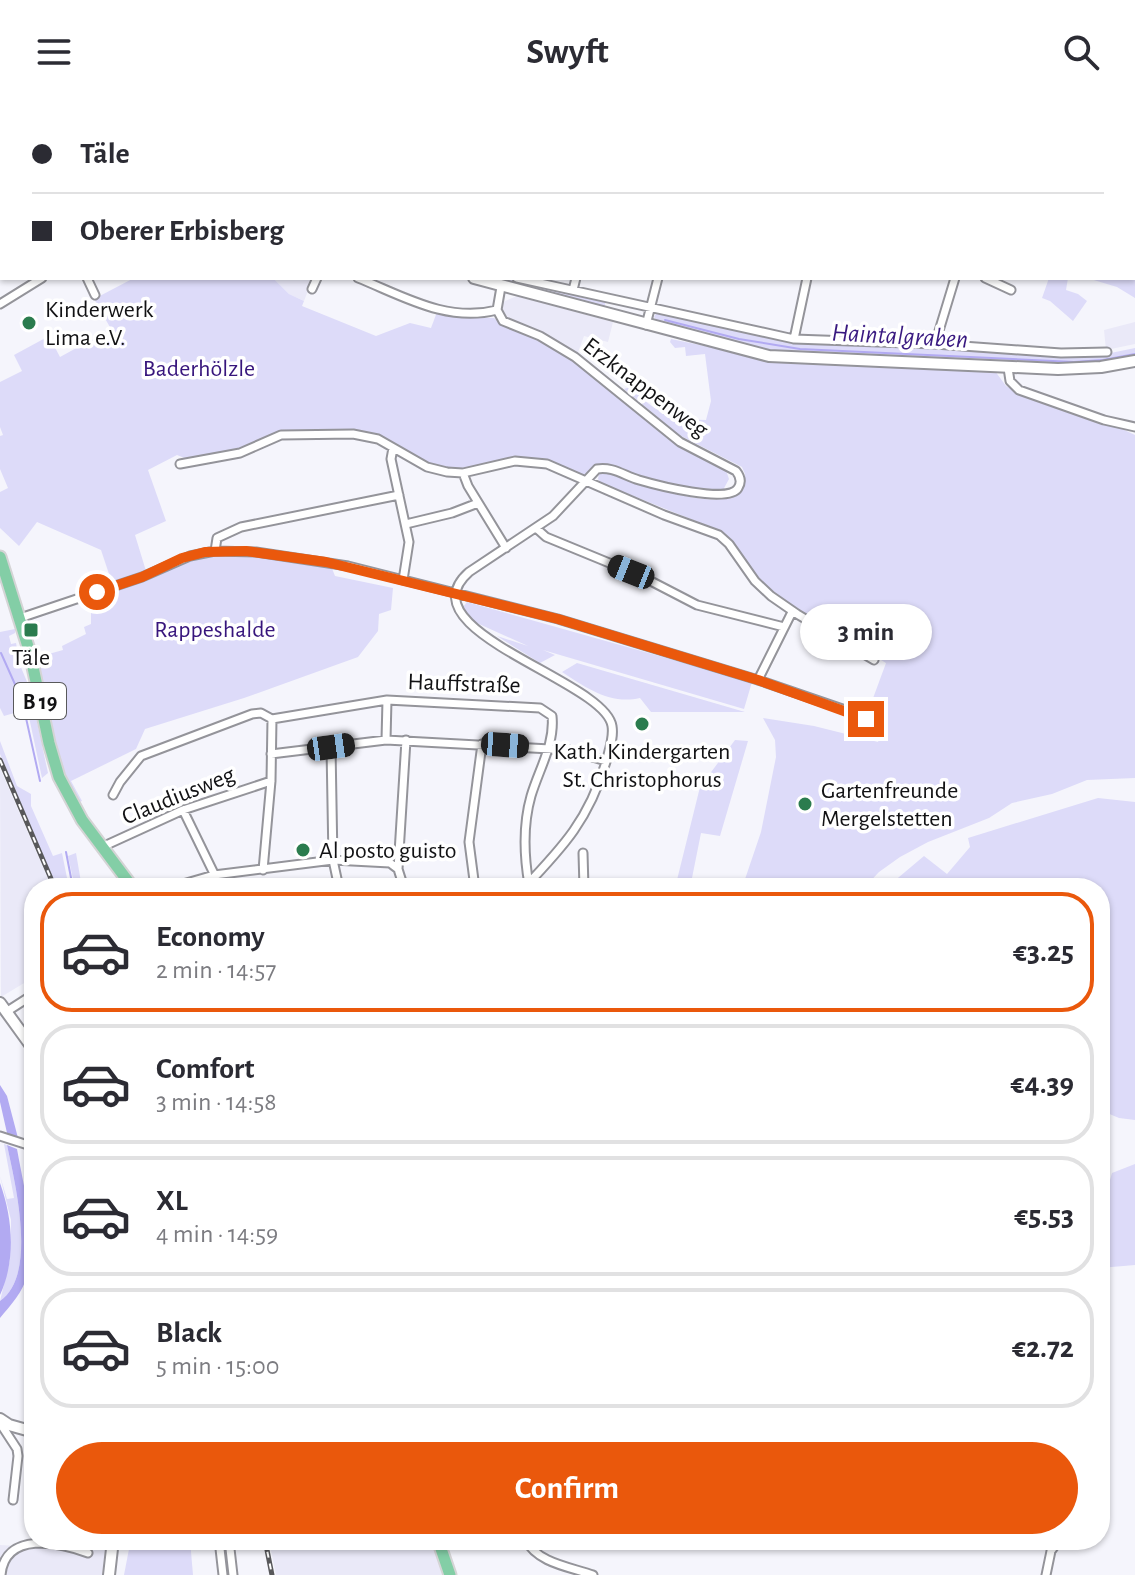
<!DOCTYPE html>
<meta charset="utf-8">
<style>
body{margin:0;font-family:"Alegreya Sans",sans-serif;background:#f7f7f7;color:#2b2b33;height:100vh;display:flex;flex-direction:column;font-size:30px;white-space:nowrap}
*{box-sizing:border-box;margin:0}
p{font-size:26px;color:#7c7c81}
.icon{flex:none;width:44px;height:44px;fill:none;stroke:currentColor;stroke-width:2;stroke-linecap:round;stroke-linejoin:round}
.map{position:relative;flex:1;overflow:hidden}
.side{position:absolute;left:24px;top:774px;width:1086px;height:672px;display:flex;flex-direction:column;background:#fff;border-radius:32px;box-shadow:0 2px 6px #0004}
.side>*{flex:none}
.banner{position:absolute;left:0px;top:0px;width:1136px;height:176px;box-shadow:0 2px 6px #0004;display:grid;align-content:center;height:176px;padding:0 32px;background:#fff}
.end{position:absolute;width:36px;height:36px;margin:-18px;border:10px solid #ea580c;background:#fff;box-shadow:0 0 0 4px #fff}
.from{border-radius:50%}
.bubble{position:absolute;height:56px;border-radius:28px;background:#fff;box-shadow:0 2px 6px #0004;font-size:26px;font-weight:700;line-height:56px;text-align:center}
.car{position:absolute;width:24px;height:48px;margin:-24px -12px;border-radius:10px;box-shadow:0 0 6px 2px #0007;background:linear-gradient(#222 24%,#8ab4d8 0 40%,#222 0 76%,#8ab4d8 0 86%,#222 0)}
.banner b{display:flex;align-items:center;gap:28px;height:76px;font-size:30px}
.banner b+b{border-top:2px solid #e1e1e2}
.banner i{width:20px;height:20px;background:#2b2b33}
ul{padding:14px 0 0;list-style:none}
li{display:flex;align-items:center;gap:24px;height:120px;margin:0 16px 12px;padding:0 16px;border:4px solid #e1e1e2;border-radius:32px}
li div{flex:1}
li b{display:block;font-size:30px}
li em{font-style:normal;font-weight:700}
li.on{border-color:#ea580c}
li>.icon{width:72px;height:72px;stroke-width:1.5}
.primary-button{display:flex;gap:16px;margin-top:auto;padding:16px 32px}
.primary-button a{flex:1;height:92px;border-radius:48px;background:#ea580c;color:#fff;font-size:32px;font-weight:700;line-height:92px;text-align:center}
header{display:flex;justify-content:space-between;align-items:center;height:104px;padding:0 32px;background:#fff;font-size:36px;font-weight:700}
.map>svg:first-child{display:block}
.built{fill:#eae9f8}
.green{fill:#dddbf9}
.water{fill:#b2aaf2}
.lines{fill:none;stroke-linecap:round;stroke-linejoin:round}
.stream{stroke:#b2aaf2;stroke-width:2}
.street-casing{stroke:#94949a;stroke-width:11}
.secondary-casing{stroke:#94949a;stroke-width:14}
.primary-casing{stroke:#d4d4d5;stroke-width:15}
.street{stroke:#fff;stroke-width:7}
.secondary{stroke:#fff;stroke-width:10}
.primary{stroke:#83cea6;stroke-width:11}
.rail-casing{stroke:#58585b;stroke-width:5}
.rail{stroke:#fff;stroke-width:2;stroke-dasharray:6;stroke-linecap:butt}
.route{stroke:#ea580c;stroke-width:10}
.poi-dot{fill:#2b7c4e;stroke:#fff;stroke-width:3}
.labels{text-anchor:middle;stroke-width:7;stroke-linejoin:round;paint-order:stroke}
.shield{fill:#fff;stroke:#59595a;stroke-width:2}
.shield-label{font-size:22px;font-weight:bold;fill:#121214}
.poi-label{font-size:24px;fill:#121214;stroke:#fff;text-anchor:start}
.park-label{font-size:24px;fill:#37157c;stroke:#fff}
.street-label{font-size:24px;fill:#121214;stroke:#fff}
.water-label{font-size:26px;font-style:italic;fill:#391980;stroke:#fff}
</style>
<header><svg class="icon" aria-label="menu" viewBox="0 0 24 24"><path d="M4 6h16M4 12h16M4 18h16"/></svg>Swyft<svg class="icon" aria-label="search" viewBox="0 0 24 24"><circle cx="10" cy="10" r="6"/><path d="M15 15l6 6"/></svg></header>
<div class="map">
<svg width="1135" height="1471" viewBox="0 0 1135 1471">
<rect width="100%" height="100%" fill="#f5f5fc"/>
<path class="built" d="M273 174H313L304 197 289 190Z
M517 192 613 218 608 238 584 232 577 251 543 230 508 215 502 205 503 198Z
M1135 218V240L1106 246 1104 226Z
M0 664 52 784H34V873L1 893Z
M73 1436H106L102 1471H0V1441L72 1445Z
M269 1436H433L445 1471H276Z"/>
<path class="green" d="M323 0H464L462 2Z
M874 0H1135V194L1117 183 1087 174H1134V2Z
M134 174H273L289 190 304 197 302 202 376 232 410 219 431 224 437 208 464 213 494 214 509 223 556 244 608 282 665 332 726 366 729 375 723 386 682 383 604 361 595 362 584 371 549 357 520 354 459 367 429 361 373 330 358 327 276 330 237 348 187 355 177 351 148 366 166 417 135 431 146 467 112 479 101 446 37 418 19 442 0 424V388L8 384 0 365V332L3 331 0 323V278L22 267 14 251 49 232 60 253 111 225 94 195Z
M504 174 602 198 606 196 604 205 504 177Z
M1049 174H1068L1066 186 1078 190 1087 197 1073 217 1050 197 1042 194Z
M657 208 788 238 1106 250 1135 244V255L1083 262 771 249 660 220 654 213Z
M671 235 753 252 995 267 1006 282 1019 289 1118 323 1135 331V674L1087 676 1052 690 1012 699 989 714 928 738 900 753 879 768 864 784H742L761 728 776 653 775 636 763 614 814 622 878 638 880 633H888L876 621 880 615 872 597 886 559 772 489C751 470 739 444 718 426L601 379 598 375 599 369 607 368C634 377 723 413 743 385L745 370 742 363 679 331 624 285 630 283C659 310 666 315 706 316L711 297 705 250 686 252 685 243 675 244 670 238Z
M222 450 263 452 331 462 335 472 393 484 391 506 379 510 378 527 358 553 244 594 145 625 136 645 71 677 82 697 77 699C55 653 45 603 38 553L63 546 62 542 86 530 84 523 91 520V494L149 474 185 457Z
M467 498 752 578 744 605 543 546 555 551 540 559 497 532 528 542 468 515 463 503Z
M15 525V529L9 532 11 540 16 539 20 561 30 585 48 669 42 674 26 599 19 594 21 607 4 612 0 604V528Z
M577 559 745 608H651L640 594C611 601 586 584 562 568Z
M735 636 748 637 720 732 701 729 690 784H675L700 683Z
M0 637 17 682 31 690V702L53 752 62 749 69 784H57L0 650Z
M1098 694 1135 698V1016L1119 1014 1100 1006V784H886L924 752 947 770 970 743 968 734Z
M76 749 82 784H75L68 752Z
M4 1040 7 1041C15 1079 38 1171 0 1197L10 1156 11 1131V1116L0 1072 7 1095 14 1094Z
M1135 1060V1161L1100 1164V1082L1108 1083 1112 1069Z
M127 1436H190L193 1471H124L129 1445Z"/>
<path class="water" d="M0 981 7 992 18 1034 7 1029 0 998Z
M7 1041 17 1045C24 1085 37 1131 27 1171 24 1187 10 1202 0 1214V1197C38 1171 15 1079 7 1041Z
M0 1079C13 1115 16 1156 0 1191Z"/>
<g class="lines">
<path class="stream" d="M665 216 739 235 800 245 1074 258 1103 256 1135 250
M1 549 22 596 40 677
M66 748 73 784"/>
<g class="street-casing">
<path id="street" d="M192 0 195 2
M309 0V2
M754 0 758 2
M801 0V2
M839 0V2
M545 2 547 0
M696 2V0
M0 45 2 46
M87 174 95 191
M358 174C403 192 447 219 497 206
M517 174 794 235 935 240 1061 249 1107 248
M985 174 1011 186
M501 183 497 206 503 217 540 232 575 253 680 338 736 367C740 372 742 378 738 384 729 400 656 381 639 376 625 372 612 362 597 365L553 412 469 468C402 527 605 576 612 622 614 634 609 646 606 658 589 715 564 742 524 784
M312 185 317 174
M573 186 576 174
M0 200 42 174
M646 221 658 174
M794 235 807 174
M935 240 955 174
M1008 264 1010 277 1019 286 1104 316 1135 323
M393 344 391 355 409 438 403 476
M180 360 240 349 281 331 353 330 378 335 427 363 447 368 463 369 515 357 547 360 664 411 719 431 729 440 755 477 771 492 797 510 874 556
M463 369 468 382 506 444
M406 420 452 409 478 399
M536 424 546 433 641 472 697 501 784 523
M215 447 217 434 241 423 399 391
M20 514 142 473 190 452 215 447 256 448 348 462 558 515 758 576 860 611 872 620
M758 576 792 508
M272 615 387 596 540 604 552 612C555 640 539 665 531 692 523 720 524 752 529 781
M386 636 387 596
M331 643 333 756 339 784
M271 650 386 636 569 646 606 657
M113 691 120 678 141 652 252 610 261 609 272 615
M183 706 221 784
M102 743 183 706 271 677
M583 749 584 784
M398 765 406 636
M263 766 271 677 272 615
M169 784 214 771 333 756 390 759 398 765 404 784
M475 784 469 738 482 640
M6 908 34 890
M0 1032 34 1043
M0 1319 17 1345 18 1352 13 1396
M219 1436 223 1471
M229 1436 233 1471
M526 1436C537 1459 570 1463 593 1471
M1 1471C5 1427 59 1438 88 1449
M1046 1471 1051 1447 1059 1436"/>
</g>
<g class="secondary-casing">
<path id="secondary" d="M293 0 294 2
M474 174 769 252 1058 265 1101 263 1135 257
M0 899 34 946
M0 1315 9 1321 34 1328
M109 1471 113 1436"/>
</g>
<g class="primary-casing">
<path id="primary" d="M0 453 30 549 49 639 59 673 82 716 133 784
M438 1436 450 1471"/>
</g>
<use href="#street" class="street"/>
<use href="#secondary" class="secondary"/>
<use href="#primary" class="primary"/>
<g class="rail-casing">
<path id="rail" d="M0 656 55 784
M265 1436 272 1471"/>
</g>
<use href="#rail" class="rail"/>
</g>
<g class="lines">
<path class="route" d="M97 488 142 473 182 454 205 448 246 447 326 458 558 515 758 576 866 615"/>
</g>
<g class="poi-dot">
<circle cx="29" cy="219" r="8"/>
<rect x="23" y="518" width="16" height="16" rx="4"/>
<circle cx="642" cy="620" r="8"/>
<circle cx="805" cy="700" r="8"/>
<circle cx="303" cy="746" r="8"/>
</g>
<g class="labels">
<rect class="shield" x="14" y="579" width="52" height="36" rx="6"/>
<g class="shield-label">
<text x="40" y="605">B 19</text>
</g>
<g class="poi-label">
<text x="45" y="213">Kinderwerk<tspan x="45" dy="28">Lima e.V.</tspan></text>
<text x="31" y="561" text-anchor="middle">Täle</text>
<text x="642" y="655" text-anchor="middle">Kath. Kindergarten<tspan x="642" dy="28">St. Christophorus</tspan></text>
<text x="821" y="694">Gartenfreunde<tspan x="821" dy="28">Mergelstetten</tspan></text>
<text x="319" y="754">Al posto guisto</text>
</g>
<g class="park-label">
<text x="199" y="272">Baderhölzle</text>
<text x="215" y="533">Rappeshalde</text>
</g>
<g class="street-label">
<text transform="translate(646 283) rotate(37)" y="8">Erzknappenweg</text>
<text transform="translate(464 579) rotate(2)" y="8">Hauffstraße</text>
<text transform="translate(178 691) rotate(-22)" y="8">Claudiusweg</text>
</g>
<g class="water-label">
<text transform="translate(900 231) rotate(3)" y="9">Haintalgraben</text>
</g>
</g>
</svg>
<i class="end from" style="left:97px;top:488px"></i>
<i class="end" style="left:866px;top:615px"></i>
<div class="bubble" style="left:800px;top:500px;width:132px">3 min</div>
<i class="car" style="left:631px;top:468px;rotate:292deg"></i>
<i class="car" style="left:505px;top:641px;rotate:94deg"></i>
<i class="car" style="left:331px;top:643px;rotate:82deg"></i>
<div class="banner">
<b><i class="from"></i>Täle</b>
<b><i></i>Oberer Erbisberg</b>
</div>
<section class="side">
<ul>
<li class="on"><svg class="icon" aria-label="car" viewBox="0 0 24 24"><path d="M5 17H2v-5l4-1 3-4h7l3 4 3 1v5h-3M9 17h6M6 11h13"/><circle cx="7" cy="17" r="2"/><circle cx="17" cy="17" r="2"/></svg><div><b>Economy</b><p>2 min · 14:57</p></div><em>€3.25</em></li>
<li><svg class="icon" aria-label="car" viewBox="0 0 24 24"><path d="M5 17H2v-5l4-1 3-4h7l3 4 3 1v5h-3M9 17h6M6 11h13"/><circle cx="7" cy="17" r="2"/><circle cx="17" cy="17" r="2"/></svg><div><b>Comfort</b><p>3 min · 14:58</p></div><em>€4.39</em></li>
<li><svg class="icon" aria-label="car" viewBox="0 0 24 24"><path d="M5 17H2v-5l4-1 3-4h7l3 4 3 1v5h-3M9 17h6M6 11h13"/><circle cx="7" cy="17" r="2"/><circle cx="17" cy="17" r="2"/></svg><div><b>XL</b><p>4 min · 14:59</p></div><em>€5.53</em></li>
<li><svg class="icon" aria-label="car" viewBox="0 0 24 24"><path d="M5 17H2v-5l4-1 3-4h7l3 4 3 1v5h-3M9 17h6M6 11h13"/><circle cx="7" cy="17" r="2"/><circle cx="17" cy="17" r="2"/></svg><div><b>Black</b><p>5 min · 15:00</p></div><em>€2.72</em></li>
</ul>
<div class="primary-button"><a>Confirm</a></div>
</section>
</div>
